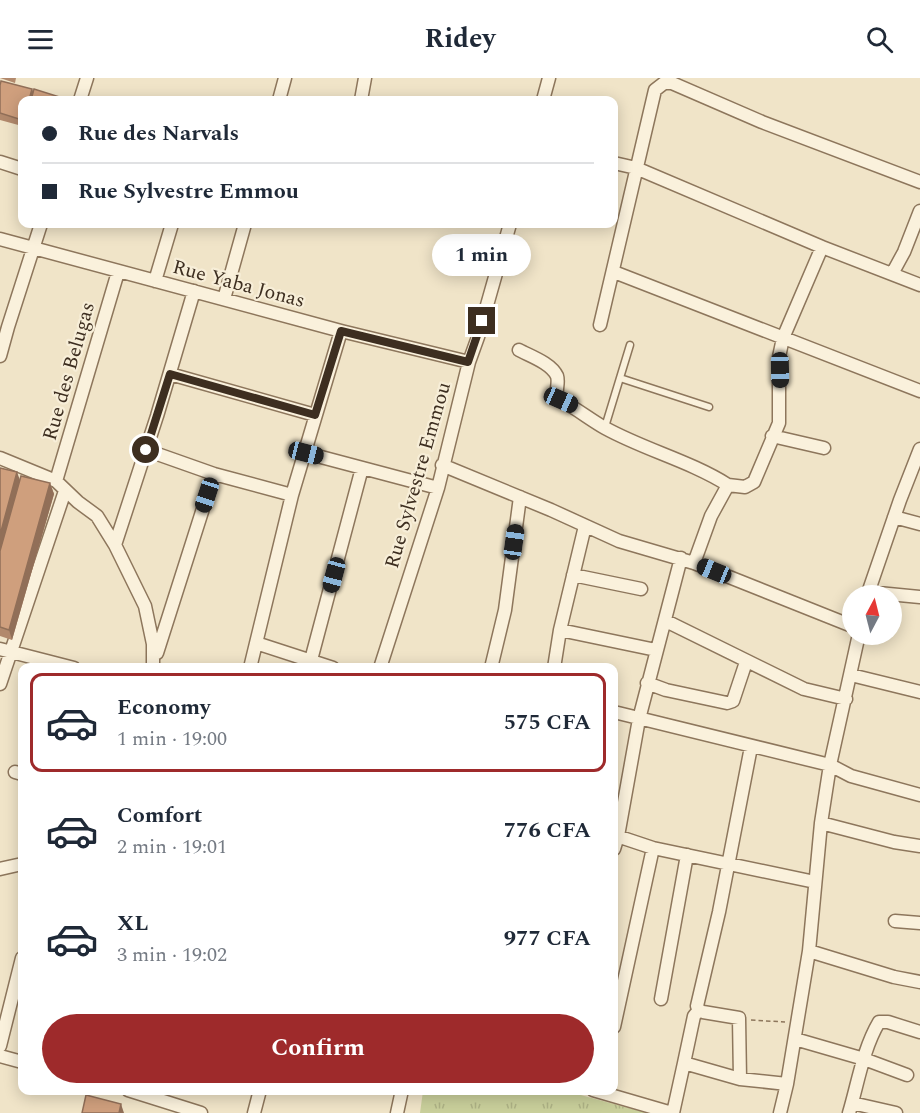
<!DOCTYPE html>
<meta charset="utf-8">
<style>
body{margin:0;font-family:Spectral,serif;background:#f6f6f7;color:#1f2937;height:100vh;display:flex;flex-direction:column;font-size:22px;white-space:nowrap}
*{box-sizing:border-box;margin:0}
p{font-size:20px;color:#747a83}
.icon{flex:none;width:33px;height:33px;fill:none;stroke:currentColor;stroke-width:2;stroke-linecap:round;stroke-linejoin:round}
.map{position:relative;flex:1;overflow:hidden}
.drawer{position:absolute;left:18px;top:585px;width:600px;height:432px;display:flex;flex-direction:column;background:#fff;border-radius:12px;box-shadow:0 3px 15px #0003}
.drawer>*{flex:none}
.hud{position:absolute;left:18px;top:18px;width:600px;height:132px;border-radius:12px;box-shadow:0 3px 15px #0003;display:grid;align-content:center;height:132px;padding:0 24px;background:#fff}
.needle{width:39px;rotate:7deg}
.fabs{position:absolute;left:842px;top:507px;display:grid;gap:12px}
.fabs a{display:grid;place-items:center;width:60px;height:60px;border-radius:50%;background:#fff;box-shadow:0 3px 15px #0003;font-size:30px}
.end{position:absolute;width:27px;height:27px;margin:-14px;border:8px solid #3d2e20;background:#fff;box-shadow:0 0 0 3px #fff}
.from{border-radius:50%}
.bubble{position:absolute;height:42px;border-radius:21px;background:#fff;box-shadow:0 3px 15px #0003;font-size:20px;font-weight:700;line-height:42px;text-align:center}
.car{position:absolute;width:18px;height:36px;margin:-18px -9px;border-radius:8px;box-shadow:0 0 4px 2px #0007;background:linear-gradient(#222 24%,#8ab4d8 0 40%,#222 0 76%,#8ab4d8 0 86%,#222 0)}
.hud b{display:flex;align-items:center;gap:21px;height:57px;font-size:22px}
.hud b+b{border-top:2px solid #e0e1e3}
.hud i{width:15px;height:15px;background:#1f2937}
ul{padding:10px 0 0;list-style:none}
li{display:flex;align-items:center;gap:18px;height:99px;margin:0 12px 9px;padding:0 12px;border:3px solid transparent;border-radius:12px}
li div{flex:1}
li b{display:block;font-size:22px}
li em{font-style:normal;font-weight:700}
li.active{border-color:#9e2a2b}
li>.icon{width:54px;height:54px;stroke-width:1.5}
.action{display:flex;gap:12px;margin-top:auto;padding:12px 24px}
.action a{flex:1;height:69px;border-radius:36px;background:#9e2a2b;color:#fff;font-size:24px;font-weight:700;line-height:69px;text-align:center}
header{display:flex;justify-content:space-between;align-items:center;height:78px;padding:0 24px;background:#fff;font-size:27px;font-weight:700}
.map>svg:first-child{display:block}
.park{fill:url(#park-tufts)}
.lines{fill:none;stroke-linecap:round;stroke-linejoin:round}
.service-casing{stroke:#8d765c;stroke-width:9}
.minor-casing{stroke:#8d765c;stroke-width:15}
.path{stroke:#8d765c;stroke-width:1.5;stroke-dasharray:4.5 3;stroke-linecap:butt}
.service{stroke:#faf1dc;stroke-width:6}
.minor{stroke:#faf1dc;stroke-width:12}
.wall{fill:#b2896c}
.shaded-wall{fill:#916f58}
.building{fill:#cf9f7d;stroke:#916f58;stroke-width:1.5}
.route{stroke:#3d2e20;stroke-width:8}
.labels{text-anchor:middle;stroke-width:4.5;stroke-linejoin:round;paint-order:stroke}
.street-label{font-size:20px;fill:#3d2e20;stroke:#f7eed8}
</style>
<header><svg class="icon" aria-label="menu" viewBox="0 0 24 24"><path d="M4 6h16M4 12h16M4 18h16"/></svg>Ridey<svg class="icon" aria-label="search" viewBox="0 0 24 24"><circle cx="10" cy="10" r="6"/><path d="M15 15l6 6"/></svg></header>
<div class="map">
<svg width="920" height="1035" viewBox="0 0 920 1035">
<defs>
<pattern id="park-tufts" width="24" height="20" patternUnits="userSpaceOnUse" patternTransform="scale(1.5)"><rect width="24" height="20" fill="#c9cf9b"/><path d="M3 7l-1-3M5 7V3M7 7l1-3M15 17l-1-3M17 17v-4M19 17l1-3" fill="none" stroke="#aeb285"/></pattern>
</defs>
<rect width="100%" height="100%" fill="#f0e4c8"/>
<path class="park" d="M423 1013H566L647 1035H420Z"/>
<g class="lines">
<g class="service-casing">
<path id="service" d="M620 300 709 329
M605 349 630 267"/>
</g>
<g class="minor-casing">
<path id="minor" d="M80 22 87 0
M279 22 285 0
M361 22 365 0
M543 22 549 0
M0 84 22 91
M614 85 636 90 822 169 920 207
M0 161 341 253 469 284
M614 194 920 313
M892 196 904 174 920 133
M155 203 172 146
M224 221 245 146
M600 247 655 12 664 5H672L762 44 920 104
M519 272C530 278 551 285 557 298 560 307 552 317 562 323 577 331 591 342 605 350 645 372 690 383 728 407
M0 278 8 249 41 146
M170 296 315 337
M772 358 824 370
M146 372 214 396 292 417
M306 375 438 410
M0 380 56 403 78 424 97 438 115 467 145 528 153 566V590
M442 387 551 432 619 463 694 485 852 548
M56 403 118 194
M894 439 920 446
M115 467 157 338 194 213
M694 485 711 438 728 407 745 409 754 404 779 345V279L783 260 822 169
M573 497 641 511
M868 514 920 519
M867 518 900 422 920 371
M666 543 804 611 846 621
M560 552 656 572
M256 565 333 590
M0 571 74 590
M157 575 214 396
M311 582 362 390
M250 590 292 417 341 253
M380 590 438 410 469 284 478 259 510 146
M491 590 505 532 520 419
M554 590 560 552 585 448
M851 597 920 614
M647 605 666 612 727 625 733 623 746 584
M0 606 65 413
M614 634 830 687 851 698 920 717
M15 694 22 696
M821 745 894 764 920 768
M614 757 653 770 815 804
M614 771 618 758 639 641 681 480
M0 791 22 786
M895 843 920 845
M809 873 894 899 920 904
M661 921 687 777
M614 949 653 770
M795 961 864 981 907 997
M0 968 22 880
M0 978 22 984
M684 985 694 938 699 932
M740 1001 739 940 703 934 699 932 697 928 719 834 751 669
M128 1012 201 1035
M593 1012 672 1035
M852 1025 896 1035
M254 1035 260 1012
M397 1035 402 1012
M673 1035 684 985 740 1001 787 1006
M780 1035 787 1006 809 873 821 745 830 687 859 556
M849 1035C858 1005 863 971 879 944H888L920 954"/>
</g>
<path class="path" d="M751 942 785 944"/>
<use href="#service" class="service"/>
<use href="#minor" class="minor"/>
</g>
<path class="wall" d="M0 0H16L15 5Z
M0 7 32 11 33 15 66 21 67 22H22V48L0 42Z
M0 390 20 403 50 405 54 416 12 562 0 558Z"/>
<path class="shaded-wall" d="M32 11 35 19 33 22H29Z
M17 394 21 405 0 480V457Z
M50 405 54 416 12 562 9 552Z
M121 1026 124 1035H119Z"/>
<path class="building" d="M1 3 32 11 29 22H22V42L0 35V7Z
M34 11 66 21V22H31Z
M0 390 17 394 0 457Z
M21 398 50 405 9 552 0 549V473Z
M86 1017 121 1026 119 1035H82Z"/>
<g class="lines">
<path class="route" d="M146 372 170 296 315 337 341 253 468 284 482 243"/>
</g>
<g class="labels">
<g class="street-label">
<text transform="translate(239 205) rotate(15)" y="7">Rue Yaba Jonas</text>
<text transform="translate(68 293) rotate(-74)" y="7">Rue des Belugas</text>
<text transform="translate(417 397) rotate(-74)" y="7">Rue Sylvestre Emmou</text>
</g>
</g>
</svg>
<div class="fabs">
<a><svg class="needle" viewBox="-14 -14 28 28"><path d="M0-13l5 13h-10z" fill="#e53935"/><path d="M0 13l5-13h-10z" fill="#747a83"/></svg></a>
</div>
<i class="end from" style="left:146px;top:372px"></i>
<i class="end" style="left:482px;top:243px"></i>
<div class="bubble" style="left:432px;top:156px;width:99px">1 min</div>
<i class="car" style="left:780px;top:292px;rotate:179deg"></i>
<i class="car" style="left:561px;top:322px;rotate:114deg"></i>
<i class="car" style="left:306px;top:375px;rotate:104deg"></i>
<i class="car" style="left:207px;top:417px;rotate:198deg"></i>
<i class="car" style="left:514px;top:464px;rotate:8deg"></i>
<i class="car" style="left:714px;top:493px;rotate:292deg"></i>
<i class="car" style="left:334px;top:497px;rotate:195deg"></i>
<div class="hud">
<b><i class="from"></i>Rue des Narvals</b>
<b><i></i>Rue Sylvestre Emmou</b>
</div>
<section class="drawer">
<ul>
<li class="active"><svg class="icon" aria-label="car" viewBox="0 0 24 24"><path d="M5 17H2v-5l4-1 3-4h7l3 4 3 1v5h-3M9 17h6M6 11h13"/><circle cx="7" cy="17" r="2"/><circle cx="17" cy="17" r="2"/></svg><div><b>Economy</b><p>1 min · 19:00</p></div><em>575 CFA</em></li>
<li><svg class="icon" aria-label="car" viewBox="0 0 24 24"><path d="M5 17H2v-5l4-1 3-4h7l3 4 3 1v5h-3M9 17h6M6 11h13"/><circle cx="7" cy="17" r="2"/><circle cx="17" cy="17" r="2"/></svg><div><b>Comfort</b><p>2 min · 19:01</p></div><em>776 CFA</em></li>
<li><svg class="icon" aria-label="car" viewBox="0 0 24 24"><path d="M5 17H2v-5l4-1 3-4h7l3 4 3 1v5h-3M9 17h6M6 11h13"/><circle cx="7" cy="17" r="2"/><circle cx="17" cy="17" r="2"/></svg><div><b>XL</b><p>3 min · 19:02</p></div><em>977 CFA</em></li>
</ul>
<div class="action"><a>Confirm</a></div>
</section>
</div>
